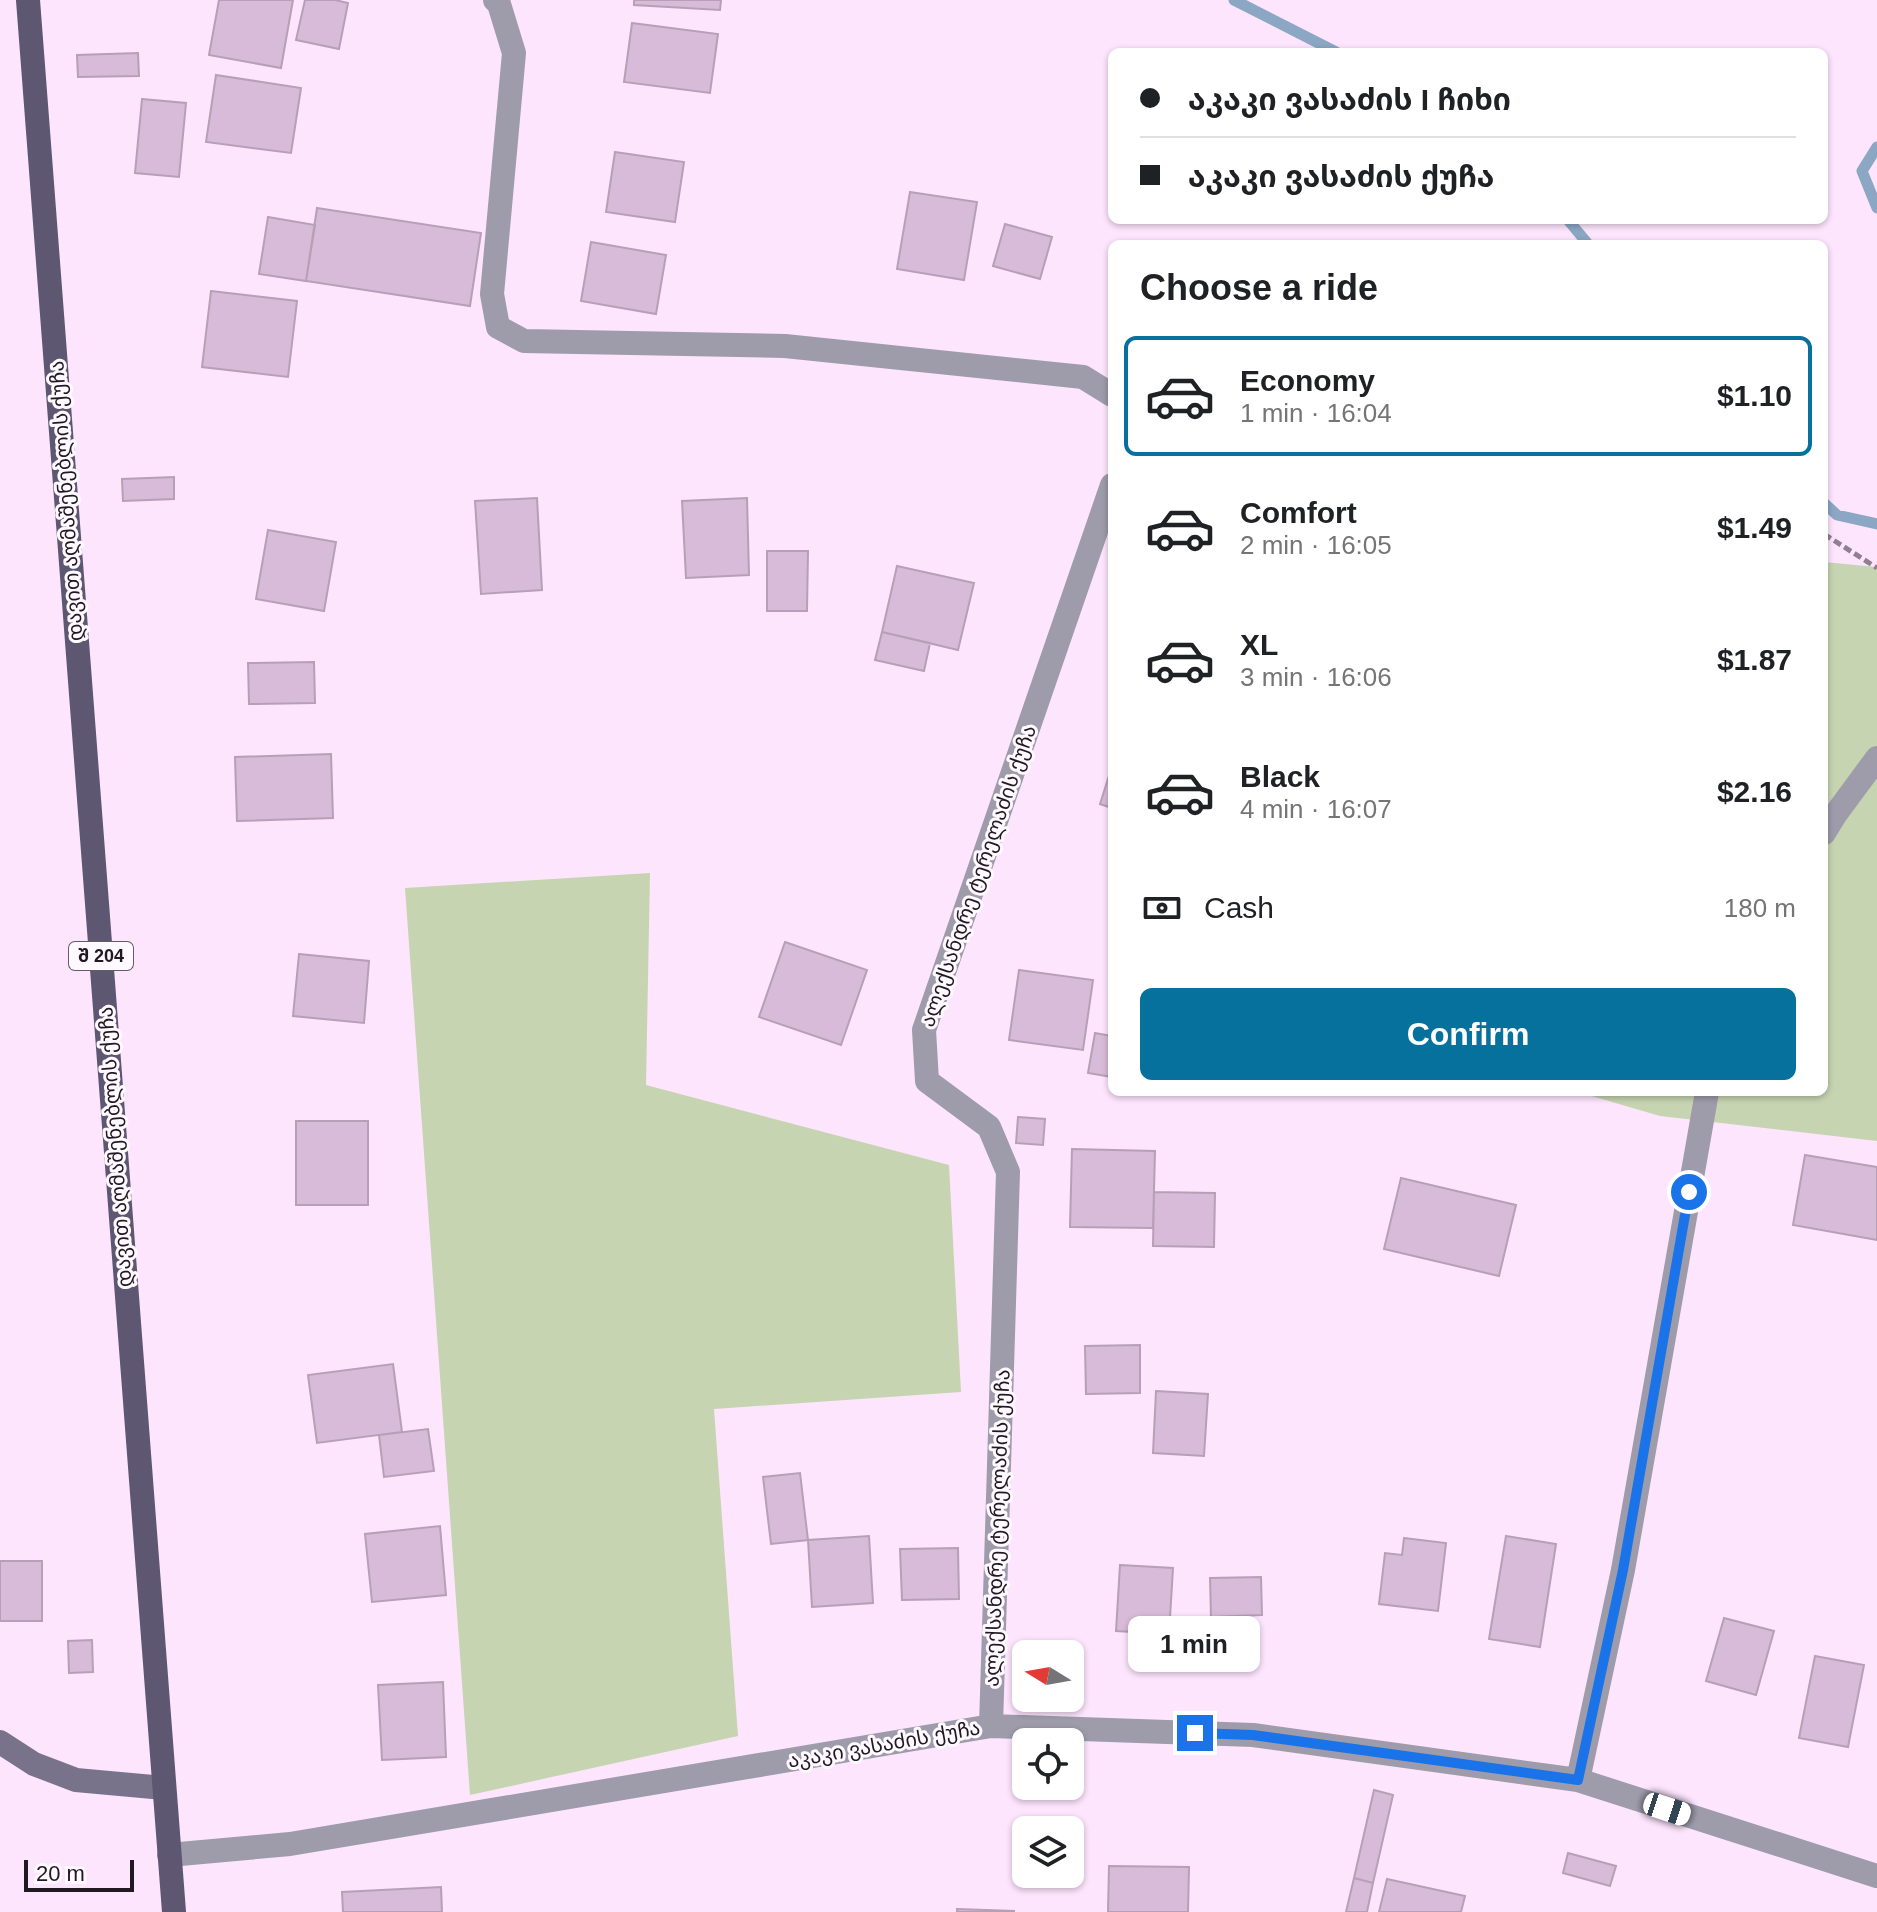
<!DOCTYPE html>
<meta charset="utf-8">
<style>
body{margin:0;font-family:Helvetica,"Noto Sans Georgian",sans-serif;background:#f2f2f2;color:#202124;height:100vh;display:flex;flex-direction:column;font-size:30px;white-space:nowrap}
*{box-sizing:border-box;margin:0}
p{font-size:26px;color:#757577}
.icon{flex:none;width:44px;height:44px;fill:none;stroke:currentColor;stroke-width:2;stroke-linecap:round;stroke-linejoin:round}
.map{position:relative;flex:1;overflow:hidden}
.drawer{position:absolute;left:1108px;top:240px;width:720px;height:856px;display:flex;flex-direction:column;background:#fff;border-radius:12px;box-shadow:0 2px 6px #0004}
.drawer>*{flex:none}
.guide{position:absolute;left:1108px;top:48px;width:720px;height:176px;border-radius:12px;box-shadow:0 2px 6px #0004;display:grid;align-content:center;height:176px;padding:0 32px;background:#fff}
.needle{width:52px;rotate:281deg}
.tools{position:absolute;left:1012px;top:1640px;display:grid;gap:16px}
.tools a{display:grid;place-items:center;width:72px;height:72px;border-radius:12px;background:#fff;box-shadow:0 2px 6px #0004;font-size:40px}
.scale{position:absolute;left:24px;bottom:20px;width:110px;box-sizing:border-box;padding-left:8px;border:4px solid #211821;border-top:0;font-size:22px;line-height:28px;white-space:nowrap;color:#211821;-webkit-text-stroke:6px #fef9fe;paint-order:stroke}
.end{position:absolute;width:36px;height:36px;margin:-18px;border:10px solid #1a73e8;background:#fff;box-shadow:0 0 0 4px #fff}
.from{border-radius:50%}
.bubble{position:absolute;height:56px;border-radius:12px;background:#fff;box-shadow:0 2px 6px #0004;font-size:26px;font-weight:700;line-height:56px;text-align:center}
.car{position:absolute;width:24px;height:48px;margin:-24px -12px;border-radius:10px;box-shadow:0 0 6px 2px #0007;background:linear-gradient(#fff 24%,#345 0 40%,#fff 0 76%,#345 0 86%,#fff 0)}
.guide b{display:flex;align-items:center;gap:28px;height:76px;font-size:30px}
.guide b+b{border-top:2px solid #e0e0e0}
.guide i{width:20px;height:20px;background:#202124}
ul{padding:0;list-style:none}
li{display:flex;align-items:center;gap:24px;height:120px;margin:0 16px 12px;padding:0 16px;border:4px solid transparent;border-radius:12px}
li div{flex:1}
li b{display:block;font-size:30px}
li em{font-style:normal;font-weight:700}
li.active{border-color:#06719d}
li>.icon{width:72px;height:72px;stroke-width:1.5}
h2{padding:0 32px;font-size:36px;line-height:96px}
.pay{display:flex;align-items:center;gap:20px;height:88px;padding:0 32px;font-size:30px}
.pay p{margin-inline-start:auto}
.cta{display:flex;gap:16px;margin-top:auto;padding:16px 32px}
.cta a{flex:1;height:92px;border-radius:12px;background:#06719d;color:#fff;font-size:32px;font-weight:700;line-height:92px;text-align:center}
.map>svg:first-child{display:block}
.green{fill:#c6d4b1}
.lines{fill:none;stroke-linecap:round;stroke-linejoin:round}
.stream{stroke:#8ba7c3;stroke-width:11}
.building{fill:#d8bbd8;stroke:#b7a0b6;stroke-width:2}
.path{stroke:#907f90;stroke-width:5;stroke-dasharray:8 4;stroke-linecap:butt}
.street{stroke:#9e9baa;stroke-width:24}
.secondary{stroke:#78738a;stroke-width:24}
.primary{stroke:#5d5772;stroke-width:24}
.route{stroke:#1a73e8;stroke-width:10}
.labels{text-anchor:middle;stroke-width:6;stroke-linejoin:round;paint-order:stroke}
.shield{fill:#fef9fe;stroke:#635c63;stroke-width:2}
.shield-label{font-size:18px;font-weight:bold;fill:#211821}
.street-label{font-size:20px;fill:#211821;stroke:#fef9fe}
</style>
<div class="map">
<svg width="1877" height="1912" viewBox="0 0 1877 1912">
<rect width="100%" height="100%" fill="#fde5fd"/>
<path class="green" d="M1824 562 1877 567V1141L1660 1116 1578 1092H1824Z
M650 873 646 1085 949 1165 961 1392 714 1409 738 1736 470 1795 405 888Z"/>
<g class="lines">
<path class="stream" d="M1234 0 1336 52
M1877 147 1862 171 1877 208
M1568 220 1588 244
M1824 503 1837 515 1877 524"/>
</g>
<path class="building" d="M219 0H293L281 68 209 55Z
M305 0H335L348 3 339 49 296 40Z
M634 0H721L720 10 634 5Z
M632 23 718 34 710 93 624 82Z
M138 53 139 76 78 77 77 55Z
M216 75 301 88 291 153 206 142Z
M142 99 186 103 179 177 135 173Z
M615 152 684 162 675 222 606 212Z
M910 192 977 202 964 280 897 269Z
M317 208 481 233 470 306 306 281Z
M268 217 315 225 306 281 259 274Z
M1005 224 1052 237 1040 279 993 266Z
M591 242 666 255 656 314 581 301Z
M211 291 297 301 288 377 202 367Z
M174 477V499L123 501 122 479Z
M537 498 542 590 481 594 475 501Z
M747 498 749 575 686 578 682 501Z
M268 530 336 542 324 611 256 599Z
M767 551H808L807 611H767Z
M897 566 974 583 958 650 882 632Z
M882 632 930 643 924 671 875 660Z
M314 662 315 703 249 704 248 663Z
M331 754 333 818 237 821 235 757Z
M1112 766V808L1100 804Z
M785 942 867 970 841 1045 759 1017Z
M299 954 369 961 364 1023 293 1016Z
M1019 970 1093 980 1083 1050 1009 1040Z
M1095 1033 1112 1036V1077L1088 1073Z
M1018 1117 1045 1119 1043 1145 1016 1143Z
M296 1121H368V1205H296Z
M1072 1149 1155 1151 1153 1228 1070 1227Z
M1805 1155 1877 1167V1240L1793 1225Z
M1401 1178 1516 1205 1499 1276 1384 1249Z
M1154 1192 1215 1193 1214 1247 1153 1246Z
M1140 1345V1393L1086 1394 1085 1346Z
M393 1364 402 1432 317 1443 308 1375Z
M1156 1391 1208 1394 1204 1456 1153 1453Z
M428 1429 434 1471 384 1477 379 1435Z
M800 1473 808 1540 771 1544 763 1477Z
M440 1526 446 1595 372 1602 365 1534Z
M869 1536 873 1603 812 1607 808 1540Z
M1506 1536 1556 1544 1540 1647 1489 1639Z
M1404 1538 1446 1543 1438 1611 1379 1604 1385 1553 1402 1555Z
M958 1548 959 1599 902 1600 900 1549Z
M0 1561H42V1621H0Z
M1120 1565 1173 1568 1169 1634 1116 1631Z
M1261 1577 1262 1615 1211 1617 1210 1578Z
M1724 1618 1774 1631 1756 1695 1706 1681Z
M92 1640 93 1672 69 1673 68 1641Z
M1815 1656 1864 1665 1848 1747 1799 1738Z
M443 1682 446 1757 382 1760 378 1685Z
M1374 1790 1393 1795 1373 1883 1354 1878Z
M1568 1853 1616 1866 1610 1886 1563 1873Z
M1109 1866 1189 1867 1188 1912H1108Z
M1354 1878 1373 1883 1367 1912H1346Z
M1387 1879 1465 1896 1461 1912H1379Z
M441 1887 442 1912H343L342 1892Z
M957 1909 1014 1911V1912H957Z"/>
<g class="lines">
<path class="path" d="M1824 534 1877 568"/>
<path class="street" d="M495 0 499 4 514 53 492 294 498 327 524 341 785 346 1083 377 1112 395
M1824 833 1835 815 1877 758
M991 1726 1008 1172 989 1127 927 1081 924 1030 1112 485
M1578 1780 1623 1570 1707 1092
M169 1855 290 1844 991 1726 1253 1735 1578 1780 1877 1876"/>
<path class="secondary" d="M0 1742 34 1764 76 1780 164 1788"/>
<path class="primary" d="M28 0 174 1912"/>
</g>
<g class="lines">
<path class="route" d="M1195 1733 1253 1735 1578 1780 1623 1570 1689 1192"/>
</g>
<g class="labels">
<rect class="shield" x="69" y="942" width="64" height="28" rx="6"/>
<g class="shield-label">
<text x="101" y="962">შ 204</text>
</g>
<g class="street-label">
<text transform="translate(66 501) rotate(-94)" y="7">დავით აღმაშენებლის ქუჩა</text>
<text transform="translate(978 876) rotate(-71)" y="7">ალექსანდრე ტერელაძის ქუჩა</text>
<text transform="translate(115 1147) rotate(-94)" y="7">დავით აღმაშენებლის ქუჩა</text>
<text transform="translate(997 1528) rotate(-88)" y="7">ალექსანდრე ტერელაძის ქუჩა</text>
<text transform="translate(884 1744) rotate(-10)" y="7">აკაკი ვასაძის ქუჩა</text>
</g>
</g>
</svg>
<div class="tools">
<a><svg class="needle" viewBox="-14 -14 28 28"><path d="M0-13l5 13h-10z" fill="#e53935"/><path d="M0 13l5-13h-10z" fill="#757577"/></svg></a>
<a><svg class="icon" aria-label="locate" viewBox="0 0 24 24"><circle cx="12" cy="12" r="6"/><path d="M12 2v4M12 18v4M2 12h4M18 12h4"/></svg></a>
<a><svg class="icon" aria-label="layers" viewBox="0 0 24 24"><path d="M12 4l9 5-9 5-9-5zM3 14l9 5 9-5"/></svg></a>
</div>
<div class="scale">20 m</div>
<i class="end from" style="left:1689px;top:1192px"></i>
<i class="end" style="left:1195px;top:1733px"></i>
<div class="bubble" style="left:1128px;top:1616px;width:132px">1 min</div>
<i class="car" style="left:1667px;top:1809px;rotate:108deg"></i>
<div class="guide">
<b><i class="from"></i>აკაკი ვასაძის I ჩიხი</b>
<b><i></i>აკაკი ვასაძის ქუჩა</b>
</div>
<section class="drawer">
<h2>Choose a ride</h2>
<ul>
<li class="active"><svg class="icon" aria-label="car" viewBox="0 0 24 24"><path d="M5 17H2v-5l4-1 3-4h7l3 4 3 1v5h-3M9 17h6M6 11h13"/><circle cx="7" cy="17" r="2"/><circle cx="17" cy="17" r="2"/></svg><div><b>Economy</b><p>1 min · 16:04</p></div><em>$1.10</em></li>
<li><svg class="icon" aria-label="car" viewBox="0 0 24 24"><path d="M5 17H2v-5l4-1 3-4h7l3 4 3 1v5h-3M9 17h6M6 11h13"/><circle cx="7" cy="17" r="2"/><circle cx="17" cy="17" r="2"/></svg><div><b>Comfort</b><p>2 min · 16:05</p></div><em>$1.49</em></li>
<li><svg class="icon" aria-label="car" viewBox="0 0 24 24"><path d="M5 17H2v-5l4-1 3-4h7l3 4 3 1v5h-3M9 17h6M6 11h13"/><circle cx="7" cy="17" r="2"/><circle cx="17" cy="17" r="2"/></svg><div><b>XL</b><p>3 min · 16:06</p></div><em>$1.87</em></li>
<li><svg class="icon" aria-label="car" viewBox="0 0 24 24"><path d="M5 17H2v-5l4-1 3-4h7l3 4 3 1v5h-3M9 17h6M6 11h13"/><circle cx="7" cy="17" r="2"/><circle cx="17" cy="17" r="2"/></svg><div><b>Black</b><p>4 min · 16:07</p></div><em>$2.16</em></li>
</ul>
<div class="pay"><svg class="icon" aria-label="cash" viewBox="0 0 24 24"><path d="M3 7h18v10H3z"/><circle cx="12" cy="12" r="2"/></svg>Cash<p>180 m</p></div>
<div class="cta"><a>Confirm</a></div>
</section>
</div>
